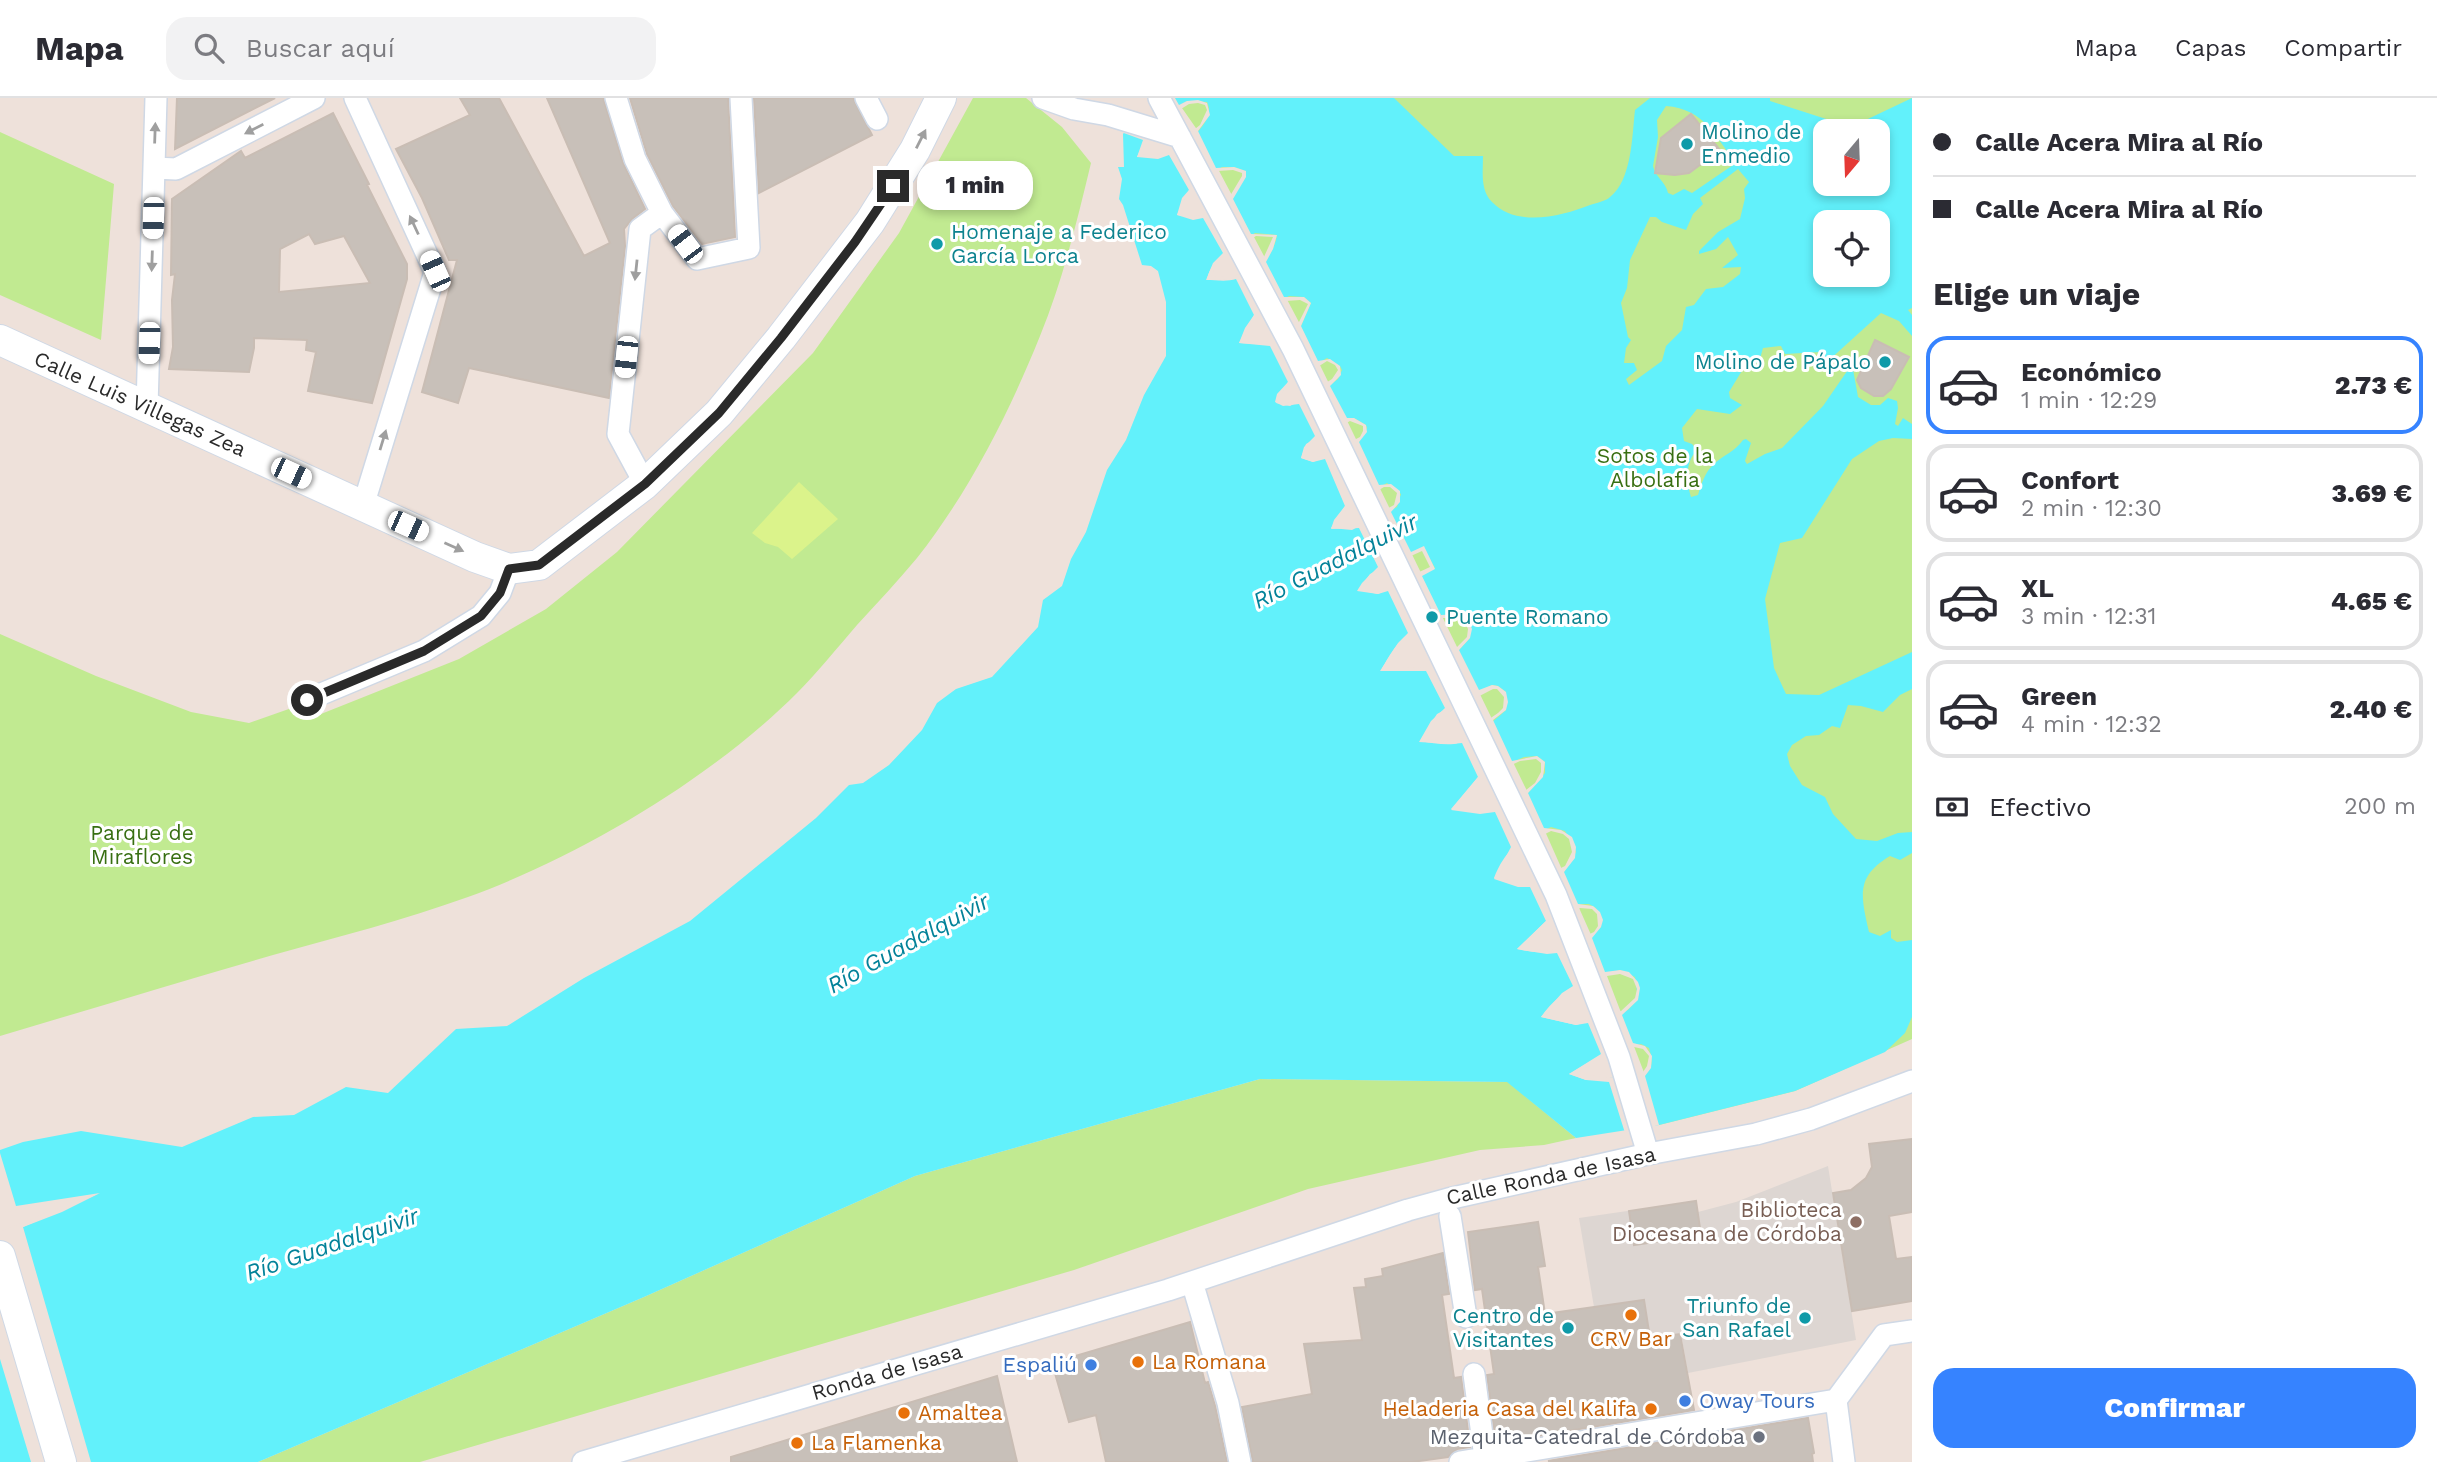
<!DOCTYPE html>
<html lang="es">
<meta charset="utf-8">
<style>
body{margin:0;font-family:"Work Sans",sans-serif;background:#f2f2f3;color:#2b2b33;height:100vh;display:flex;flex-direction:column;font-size:26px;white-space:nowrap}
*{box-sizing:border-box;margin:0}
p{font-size:23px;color:#7c7c81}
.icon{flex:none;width:38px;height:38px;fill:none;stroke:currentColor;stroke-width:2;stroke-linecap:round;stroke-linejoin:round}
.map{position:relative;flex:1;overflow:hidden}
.details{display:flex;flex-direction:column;background:#fff;width:525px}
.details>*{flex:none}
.guide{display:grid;align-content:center;height:154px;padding:0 21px;background:#fff}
.needle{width:46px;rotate:199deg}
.tools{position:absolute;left:1813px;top:21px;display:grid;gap:14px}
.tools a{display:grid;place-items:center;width:77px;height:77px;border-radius:14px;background:#fff;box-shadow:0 4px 10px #0003;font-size:35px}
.end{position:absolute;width:32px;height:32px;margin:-16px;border:9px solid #2a2a2a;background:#fff;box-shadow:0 0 0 4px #fff}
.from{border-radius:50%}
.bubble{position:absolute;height:49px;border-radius:21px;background:#fff;box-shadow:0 4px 10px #0003;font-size:23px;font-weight:800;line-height:49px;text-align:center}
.car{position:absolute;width:21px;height:42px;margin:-21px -10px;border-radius:9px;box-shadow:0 0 5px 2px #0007;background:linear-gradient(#fff 24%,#345 0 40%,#fff 0 76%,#345 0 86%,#fff 0)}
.guide b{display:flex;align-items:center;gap:24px;height:66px;font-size:26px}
.guide b+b{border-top:2px solid #e1e1e2}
.guide i{width:18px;height:18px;background:#2b2b33}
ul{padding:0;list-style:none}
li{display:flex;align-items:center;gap:21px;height:98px;margin:0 14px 10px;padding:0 7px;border:4px solid #e1e1e2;border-radius:21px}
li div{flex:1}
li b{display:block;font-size:26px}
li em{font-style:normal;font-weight:800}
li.active{border-color:#3683ff}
li>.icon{width:63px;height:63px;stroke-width:1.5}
h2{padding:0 21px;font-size:32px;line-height:84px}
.pay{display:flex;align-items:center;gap:18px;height:77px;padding:0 21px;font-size:26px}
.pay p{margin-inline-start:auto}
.action{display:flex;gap:14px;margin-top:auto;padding:14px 21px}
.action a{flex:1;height:80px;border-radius:21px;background:#3683ff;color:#fff;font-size:28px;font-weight:800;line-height:80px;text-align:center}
header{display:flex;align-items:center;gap:42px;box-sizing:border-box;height:98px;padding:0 35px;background:#fff;border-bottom:2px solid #e1e1e2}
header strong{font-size:33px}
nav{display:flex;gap:38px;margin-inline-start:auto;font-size:24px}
.search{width:490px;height:63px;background:#f2f2f3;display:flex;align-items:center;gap:18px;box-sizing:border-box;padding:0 24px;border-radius:21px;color:#7c7c81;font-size:26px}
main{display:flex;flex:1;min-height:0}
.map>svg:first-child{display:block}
.green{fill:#c1ea91;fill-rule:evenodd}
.pitch{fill:#dbf38b}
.plaza{fill:#ddd6d2}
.water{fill:#62f1fb;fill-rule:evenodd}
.pier{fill:#eee1da;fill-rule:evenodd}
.building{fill:#c8c0b9;stroke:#c9bdb4;stroke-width:2;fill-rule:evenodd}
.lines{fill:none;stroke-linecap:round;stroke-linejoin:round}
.street-casing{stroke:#cfd8e5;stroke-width:24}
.secondary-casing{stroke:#cfd8e5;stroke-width:32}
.street{stroke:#fff;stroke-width:21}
.secondary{stroke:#fff;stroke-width:30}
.oneway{fill:#9f9f9f}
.route{stroke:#2a2a2a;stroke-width:9}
.culture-dot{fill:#0f9aa8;stroke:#fff;stroke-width:2.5}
.education-dot{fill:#8d6e63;stroke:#fff;stroke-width:2.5}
.food-dot{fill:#e8710a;stroke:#fff;stroke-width:2.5}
.shop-dot{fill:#3f7fe0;stroke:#fff;stroke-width:2.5}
.worship-dot{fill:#6b7280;stroke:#fff;stroke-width:2.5}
.labels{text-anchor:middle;stroke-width:6;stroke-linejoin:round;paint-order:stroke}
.culture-label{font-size:21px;fill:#0d838f;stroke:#fff;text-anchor:start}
.street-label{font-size:21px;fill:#2a2a2a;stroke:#fff}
.park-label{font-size:21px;fill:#386f12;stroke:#fff}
.education-label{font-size:21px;fill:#785e54;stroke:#fff;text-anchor:end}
.food-label{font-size:21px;fill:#c56008;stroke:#fff;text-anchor:start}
.shop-label{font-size:21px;fill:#366cbe;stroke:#fff;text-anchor:end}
.worship-label{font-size:21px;fill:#5b616d;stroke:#fff;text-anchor:end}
.water-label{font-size:23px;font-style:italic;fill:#028299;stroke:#fff}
</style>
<header>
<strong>Mapa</strong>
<div class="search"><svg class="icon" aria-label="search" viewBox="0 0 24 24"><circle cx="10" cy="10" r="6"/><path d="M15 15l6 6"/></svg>Buscar aquí</div>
<nav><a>Mapa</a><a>Capas</a><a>Compartir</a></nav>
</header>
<main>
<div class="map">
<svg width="1912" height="1364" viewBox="0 0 1912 1364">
<rect width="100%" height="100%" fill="#eee1da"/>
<path class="green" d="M973 0H1026L1062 29 1091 65C1077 123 1063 182 1040 238 1009 315 969 394 917 460 898 483 877 505 857 527 837 550 818 574 797 595 712 680 581 758 468 799 404 822 338 839 273 857 182 883 91 911 0 938V536L96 578 191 614 249 625 303 606 311 620 459 561 546 511 617 454 813 255 899 135Z
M1175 0H1912V941L1795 993 1659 1027 1645 977 1592 839 1528 695 1301 228 1198 33ZM1825 33H1878V86H1825ZM1825 124H1878V177H1825Z
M0 34 114 86 101 242 0 197Z
M1260 981 1508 984 1576 1040 1544 1047 1480 1052 1308 1091 1074 1172 420 1364H258L644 1199 915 1078Z"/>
<path class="pitch" d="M799 384 838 421 792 461 778 449 765 445 752 435Z"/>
<path class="plaza" d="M1828 1068 1856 1242 1688 1275 1681 1236 1650 1240 1644 1202 1594 1209 1579 1120 1696 1103 1698 1114 1736 1104Z"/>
<path class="water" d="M1150 0H1394L1454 58H1483C1483 73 1480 92 1492 104 1517 130 1562 118 1590 107 1596 105 1606 103 1610 99 1632 82 1632 38 1635 12L1650 0H1770V3L1851 29 1912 0V210L1908 212 1912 217V238L1899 223 1881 215 1827 264 1820 254 1785 256 1781 248 1763 250 1759 264 1743 271 1729 294 1730 300 1742 307 1730 316 1697 311 1682 330 1684 343 1692 346 1697 352C1685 364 1686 384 1691 399L1698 397C1701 387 1705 374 1713 367 1723 357 1735 354 1743 342L1746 341 1751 345 1745 363 1747 366 1765 356 1782 350 1823 308 1852 266 1858 299 1871 307H1880L1888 300 1897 303 1898 310 1895 326 1898 328 1903 320 1912 326V341L1893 340 1879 343 1852 361 1802 440 1780 445 1765 501 1774 570 1786 596 1819 597 1912 554V591L1900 597 1883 614 1861 608 1848 607 1840 630 1832 628 1819 637 1806 638 1792 647 1787 656 1790 668 1802 687 1825 699 1833 716 1856 741 1877 743 1898 735 1912 734V755L1900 762 1890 758C1855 779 1861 798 1869 834L1880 838 1891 832V840L1897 844 1912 842V919L1905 935 1885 954 1795 993 1659 1027 1576 1040 1507 984 1260 981 915 1078 644 1199 258 1364H0V1138L62 1114 98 1096 0 1112V1052L23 1044 81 1033 182 1049 253 1019 294 1017 346 989 388 995 456 931 507 928 584 880 690 823 816 720 849 687 863 685 889 667 922 632 937 605 956 591 992 579 1038 529 1043 502 1062 488 1071 461 1086 434 1107 372 1126 342 1144 297 1166 258V204L1158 173 1151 168 1142 167 1123 107 1119 101 1122 81 1118 69H1124L1123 36ZM1187 3 1207 4C1217 23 1186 46 1171 55 1162 60 1147 58 1137 59L1154 23ZM1666 8C1705 11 1715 39 1736 65L1692 95 1684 91 1673 97 1668 95C1666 84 1655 79 1653 68L1658 39 1657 22ZM1825 33H1878V86H1825ZM1222 69H1234L1245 73 1233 100 1203 120 1177 117 1189 92ZM1738 71 1749 84 1744 91 1745 100 1740 121 1718 134 1699 153V156L1716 151 1728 139 1738 157 1722 170 1741 169 1740 176 1723 189 1706 191 1694 207 1686 209 1682 232 1666 248 1662 263 1629 287 1626 281 1637 272 1634 265H1624L1626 250 1631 242 1628 239 1621 205 1627 190 1630 162 1650 119H1656L1662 124 1686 132 1693 116 1703 106 1700 100ZM1825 124H1878V177H1825ZM1255 135 1277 137C1274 158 1257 175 1236 181 1227 184 1215 182 1207 182 1211 158 1237 147 1255 135ZM1289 198 1304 199 1311 205 1301 228 1270 247 1239 245 1254 217ZM1327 260 1340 268 1342 272 1338 281 1330 287 1290 308 1276 305 1288 284ZM1354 320 1366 327 1367 330 1359 344 1313 364 1301 360 1306 346ZM1387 385 1401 396 1397 409 1352 432 1331 430 1345 408ZM1423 449 1435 470 1378 496 1358 492 1370 476ZM1450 516 1468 521 1470 540 1459 552 1426 573H1381C1402 533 1410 534 1450 516ZM1492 587 1498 588 1506 594V612C1497 621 1466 645 1454 646 1443 647 1431 645 1420 643L1437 616ZM1537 658 1545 664V675L1528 695 1495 713 1451 711 1478 679 1524 659ZM1551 729 1565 733 1576 754 1564 774 1530 789 1494 780C1508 746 1520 745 1551 729ZM1579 806H1589L1596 810 1601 829C1578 854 1549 859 1517 851L1546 823ZM1620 872 1635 879 1638 901 1628 912 1576 927 1541 919C1563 888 1586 884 1620 872ZM1641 946 1649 950C1652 961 1654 968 1645 977L1586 982 1569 976 1601 957Z"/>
<path class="pier" d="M1145 0H1175L1179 7 1187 3 1198 2 1207 5 1210 17 1198 33 1216 70 1234 69 1246 73V79L1233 101 1251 136 1277 137 1273 151 1266 164 1284 199H1304L1311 205 1301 228 1318 263 1330 261 1340 268 1341 277 1330 288 1347 320H1354L1366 327 1367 334 1359 344 1379 387 1391 386 1400 393V404L1391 414 1411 454 1424 448 1435 471 1422 478 1441 517 1459 516 1468 521 1472 531 1470 540 1459 552 1479 592 1492 587 1498 588 1506 594 1508 604 1506 612 1493 622 1512 663 1537 658 1545 664 1543 679 1528 695 1544 730 1561 732 1572 739 1576 749 1575 760 1564 774 1578 806 1593 808 1600 814 1603 822 1601 829 1592 840 1605 874 1620 872 1629 874 1638 884 1640 890 1638 902 1622 917 1633 945 1645 948 1652 958 1651 970 1645 978 1659 1027 1625 1035 1609 984 1586 982 1569 976 1601 956 1588 925 1576 927 1541 919 1562 895 1573 888 1557 855 1547 856 1517 851 1546 823 1530 789H1518L1494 781 1511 749 1495 714 1480 716 1451 712 1478 679 1462 645 1452 646 1419 644 1431 623 1445 610 1426 573H1380L1398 545 1408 535 1388 493 1378 496 1357 493 1362 485 1378 469 1359 430 1331 431 1334 422 1345 408 1325 361 1313 364 1301 360 1304 349 1315 338 1299 306 1283 308 1275 304 1277 296 1288 284 1270 248 1239 245 1245 230 1254 217 1236 181 1206 182 1213 165 1223 155 1203 120 1193 122 1177 117 1182 100 1189 92 1169 57 1158 61 1137 59 1143 42 1121 34ZM1198 5 1205 7 1207 12 1200 27 1167 53 1158 57 1142 56 1157 26 1189 6ZM1233 72 1242 75V78L1230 98 1202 117 1193 118 1181 115 1185 101 1191 95 1218 73ZM1256 138 1273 139 1263 161 1235 178 1211 179 1216 167 1225 158ZM1300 202 1308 206 1298 226 1269 244 1243 243 1248 231 1257 220 1286 203ZM1327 263 1335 267 1338 272 1332 281 1297 303 1289 305 1279 302 1284 292 1290 287ZM1350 323 1363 328V333L1360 339 1320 359 1305 358 1308 349 1317 341ZM1384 389H1390L1397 395 1394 407 1357 427H1335L1347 411ZM1422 453 1430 469 1387 489 1378 492 1363 490 1380 472ZM1443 520H1458L1465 524 1468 531 1467 539 1457 549 1425 569 1386 570 1400 547 1410 538ZM1493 591H1497L1504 599 1503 610 1498 615 1460 641 1452 643 1425 641 1439 619ZM1536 661 1541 665V674L1535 685 1526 692 1493 710 1480 712 1457 709 1480 682 1520 663ZM1551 733 1563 736 1569 741 1572 754 1565 768 1530 785H1518L1498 779 1514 752ZM1580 810 1592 811 1597 816 1598 828 1594 834 1557 851 1547 853 1523 849 1548 826ZM1620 876 1633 881 1637 891 1635 900 1621 913 1576 924 1546 917 1564 897 1575 891 1607 878ZM1634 949 1643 951 1649 958 1647 968 1643 974 1609 980 1577 975 1603 960Z
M0 1055 16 1108 100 1095 23 1129 91 1364H31L0 1261V1134L82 1100 0 1115Z"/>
<path class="building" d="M177 0H275L175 51Z
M460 0H499L584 158 610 145 547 0H603L623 65 645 111 632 121 624 131 625 148 609 300 469 270 458 305 422 294 457 162H449L422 100 396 51 470 17Z
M630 0H728L735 139 702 146 673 108 647 56Z
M754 0H853L872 37 759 95Z
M333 15 369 86 367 87 407 166V181L372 305 308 293 316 254 306 252 307 242 254 240V250L249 274 169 271 173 249 172 202 175 176 171 177 172 101 241 53 245 60ZM309 136 315 146 344 138 370 185 279 194 280 151Z
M1691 16 1720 52 1689 75 1675 77 1655 75 1661 40Z
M1875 242 1909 259 1891 291 1883 298H1874L1861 290 1857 282Z
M1912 1041V1114L1889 1118 1896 1161 1912 1159V1203L1852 1213 1833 1095 1851 1092 1866 1080 1872 1069 1869 1046Z
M1696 1103 1701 1137 1634 1147 1629 1113Z
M1538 1124 1545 1168 1538 1169 1545 1216 1644 1202 1650 1240 1680 1236 1694 1312 1496 1345 1487 1277 1494 1276 1482 1191 1475 1192 1468 1134Z
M1443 1155 1449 1196 1442 1197 1454 1280 1461 1279 1470 1349 1457 1351 1448 1359 1412 1364H1253L1242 1309 1312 1296 1304 1246 1362 1242 1354 1190 1366 1189 1365 1181 1383 1178 1382 1171Z
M1190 1224 1205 1285 1208 1284 1215 1308 1227 1364H1106L1096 1317 1069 1324 1052 1265Z
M997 1278 1017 1364H731V1359Z
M1808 1320 1814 1355 1812 1356 1813 1364 1548 1363Z"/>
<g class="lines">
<g class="street-casing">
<path id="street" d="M355 0 435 174 363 408
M616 0 635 61 662 115 697 161 749 150 741 0
M866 0 877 21
M1043 0 1074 11 1108 17 1180 39
M1159 0 1293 251 1556 797 1619 959 1648 1056
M154 70 176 71 314 0
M147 309 156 0
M645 386 618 336 640 131 662 115
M307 602 424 553 481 518 500 495 509 471
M1450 1118 1466 1219
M1192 1184 1228 1305 1240 1364
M1474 1276 1485 1360
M1836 1302 1884 1237 1912 1233
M1836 1302 1844 1364
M583 1364 1168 1192 1408 1112 1448 1101 1648 1056 1756 1036 1811 1021 1912 983
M1460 1364 1836 1302"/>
</g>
<g class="secondary-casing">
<path id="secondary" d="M0 242 475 459 509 471 539 467 645 386 719 315 781 240 870 124 915 52 941 0
M0 1158 61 1364"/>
</g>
<use href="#street" class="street"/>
<use href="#secondary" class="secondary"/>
</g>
<defs><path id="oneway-solid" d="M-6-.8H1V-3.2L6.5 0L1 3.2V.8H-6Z" transform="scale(1.75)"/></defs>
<g class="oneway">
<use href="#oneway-solid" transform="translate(254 31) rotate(153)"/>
<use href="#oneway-solid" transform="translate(155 35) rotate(-88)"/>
<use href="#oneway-solid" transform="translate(921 41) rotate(-63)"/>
<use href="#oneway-solid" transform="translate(414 127) rotate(-115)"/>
<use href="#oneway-solid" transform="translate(152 163) rotate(92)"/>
<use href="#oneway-solid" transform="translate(636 172) rotate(96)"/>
<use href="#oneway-solid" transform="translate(383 342) rotate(-73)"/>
<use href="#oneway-solid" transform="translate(454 449) rotate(24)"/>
</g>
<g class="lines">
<path class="route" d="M307 602 424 553 481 518 500 495 509 471 539 467 645 386 719 315 781 240 855 144 893 88"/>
</g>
<g class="culture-dot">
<circle cx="1687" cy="46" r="7"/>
<circle cx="937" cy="146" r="7"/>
<circle cx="1885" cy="264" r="7"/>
<circle cx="1432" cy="519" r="7"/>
<circle cx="1805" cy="1220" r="7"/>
<circle cx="1568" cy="1230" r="7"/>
</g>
<circle class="education-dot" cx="1856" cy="1124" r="7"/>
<g class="food-dot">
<circle cx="1631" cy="1217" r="7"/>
<circle cx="1138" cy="1264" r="7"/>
<circle cx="1651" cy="1311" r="7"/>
<circle cx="904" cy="1315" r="7"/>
<circle cx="797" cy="1345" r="7"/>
</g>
<g class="shop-dot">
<circle cx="1091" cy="1267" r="7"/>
<circle cx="1685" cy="1303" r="7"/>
</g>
<circle class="worship-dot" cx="1759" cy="1339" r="7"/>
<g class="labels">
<g class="culture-label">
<text x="1701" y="41">Molino de<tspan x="1701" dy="24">Enmedio</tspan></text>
<text x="951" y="141">Homenaje a Federico<tspan x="951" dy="24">García Lorca</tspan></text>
<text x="1871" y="271" text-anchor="end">Molino de Pápalo</text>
<text x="1446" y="526">Puente Romano</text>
<text x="1791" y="1215" text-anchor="end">Triunfo de<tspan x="1791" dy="24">San Rafael</tspan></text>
<text x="1554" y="1225" text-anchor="end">Centro de<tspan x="1554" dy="24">Visitantes</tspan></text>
</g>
<g class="street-label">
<text transform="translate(140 306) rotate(24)" y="7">Calle Luis Villegas Zea</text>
<text transform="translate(1551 1078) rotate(-12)" y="7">Calle Ronda de Isasa</text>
<text transform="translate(887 1274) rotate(-16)" y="7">Ronda de Isasa</text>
</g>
<g class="park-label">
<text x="1655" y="365">Sotos de la<tspan x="1655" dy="24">Albolafia</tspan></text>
<text x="142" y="742">Parque de<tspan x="142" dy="24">Miraflores</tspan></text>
</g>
<g class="education-label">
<text x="1842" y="1119">Biblioteca<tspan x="1842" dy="24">Diocesana de Córdoba</tspan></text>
</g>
<g class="food-label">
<text x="1631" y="1248" text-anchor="middle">CRV Bar</text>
<text x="1152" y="1271">La Romana</text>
<text x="1637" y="1318" text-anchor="end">Heladeria Casa del Kalifa</text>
<text x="918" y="1322">Amaltea</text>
<text x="811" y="1352">La Flamenka</text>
</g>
<g class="shop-label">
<text x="1077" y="1274">Espaliú</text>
<text x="1699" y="1310" text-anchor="start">Oway Tours</text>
</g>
<g class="worship-label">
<text x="1745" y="1346">Mezquita-Catedral de Córdoba</text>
</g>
<g class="water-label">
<text transform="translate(1335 463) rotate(-27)" y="8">Río Guadalquivir</text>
<text transform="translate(908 845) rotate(-29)" y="8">Río Guadalquivir</text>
<text transform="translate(332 1146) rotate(-19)" y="8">Río Guadalquivir</text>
</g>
</g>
</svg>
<div class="tools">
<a><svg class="needle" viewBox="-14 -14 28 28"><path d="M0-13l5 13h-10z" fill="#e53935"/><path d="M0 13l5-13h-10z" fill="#7c7c81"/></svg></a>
<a><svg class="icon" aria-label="locate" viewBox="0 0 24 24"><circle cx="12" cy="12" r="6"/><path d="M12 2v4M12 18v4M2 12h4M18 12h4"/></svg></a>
</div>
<i class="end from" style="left:307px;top:602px"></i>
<i class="end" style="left:893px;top:88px"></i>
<div class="bubble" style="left:917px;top:63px;width:116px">1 min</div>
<i class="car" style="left:153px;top:120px;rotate:182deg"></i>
<i class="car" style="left:685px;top:146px;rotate:323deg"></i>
<i class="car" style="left:435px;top:173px;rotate:336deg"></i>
<i class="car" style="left:149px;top:245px;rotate:182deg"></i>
<i class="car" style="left:626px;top:259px;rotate:186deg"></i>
<i class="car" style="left:291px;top:375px;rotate:115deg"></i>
<i class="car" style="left:408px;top:428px;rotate:114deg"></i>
</div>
<section class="details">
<div class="guide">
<b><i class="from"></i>Calle Acera Mira al Río</b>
<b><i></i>Calle Acera Mira al Río</b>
</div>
<h2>Elige un viaje</h2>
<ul>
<li class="active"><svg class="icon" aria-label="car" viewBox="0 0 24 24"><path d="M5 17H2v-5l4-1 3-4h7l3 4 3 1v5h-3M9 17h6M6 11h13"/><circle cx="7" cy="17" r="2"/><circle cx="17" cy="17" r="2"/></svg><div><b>Económico</b><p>1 min · 12:29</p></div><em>2.73 €</em></li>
<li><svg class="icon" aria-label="car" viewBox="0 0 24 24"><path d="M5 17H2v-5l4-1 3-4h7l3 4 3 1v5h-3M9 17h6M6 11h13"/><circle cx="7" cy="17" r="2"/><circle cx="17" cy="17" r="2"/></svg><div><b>Confort</b><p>2 min · 12:30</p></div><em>3.69 €</em></li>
<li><svg class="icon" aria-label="car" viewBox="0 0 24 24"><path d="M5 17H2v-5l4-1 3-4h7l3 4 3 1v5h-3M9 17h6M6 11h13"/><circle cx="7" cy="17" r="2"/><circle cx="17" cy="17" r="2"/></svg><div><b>XL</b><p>3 min · 12:31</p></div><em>4.65 €</em></li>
<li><svg class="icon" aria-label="car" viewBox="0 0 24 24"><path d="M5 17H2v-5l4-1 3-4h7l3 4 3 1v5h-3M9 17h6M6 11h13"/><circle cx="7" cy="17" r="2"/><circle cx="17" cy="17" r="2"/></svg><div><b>Green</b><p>4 min · 12:32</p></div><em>2.40 €</em></li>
</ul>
<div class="pay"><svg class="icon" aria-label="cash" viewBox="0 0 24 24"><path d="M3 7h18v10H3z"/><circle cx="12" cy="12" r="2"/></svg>Efectivo<p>200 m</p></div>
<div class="action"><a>Confirmar</a></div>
</section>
</main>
